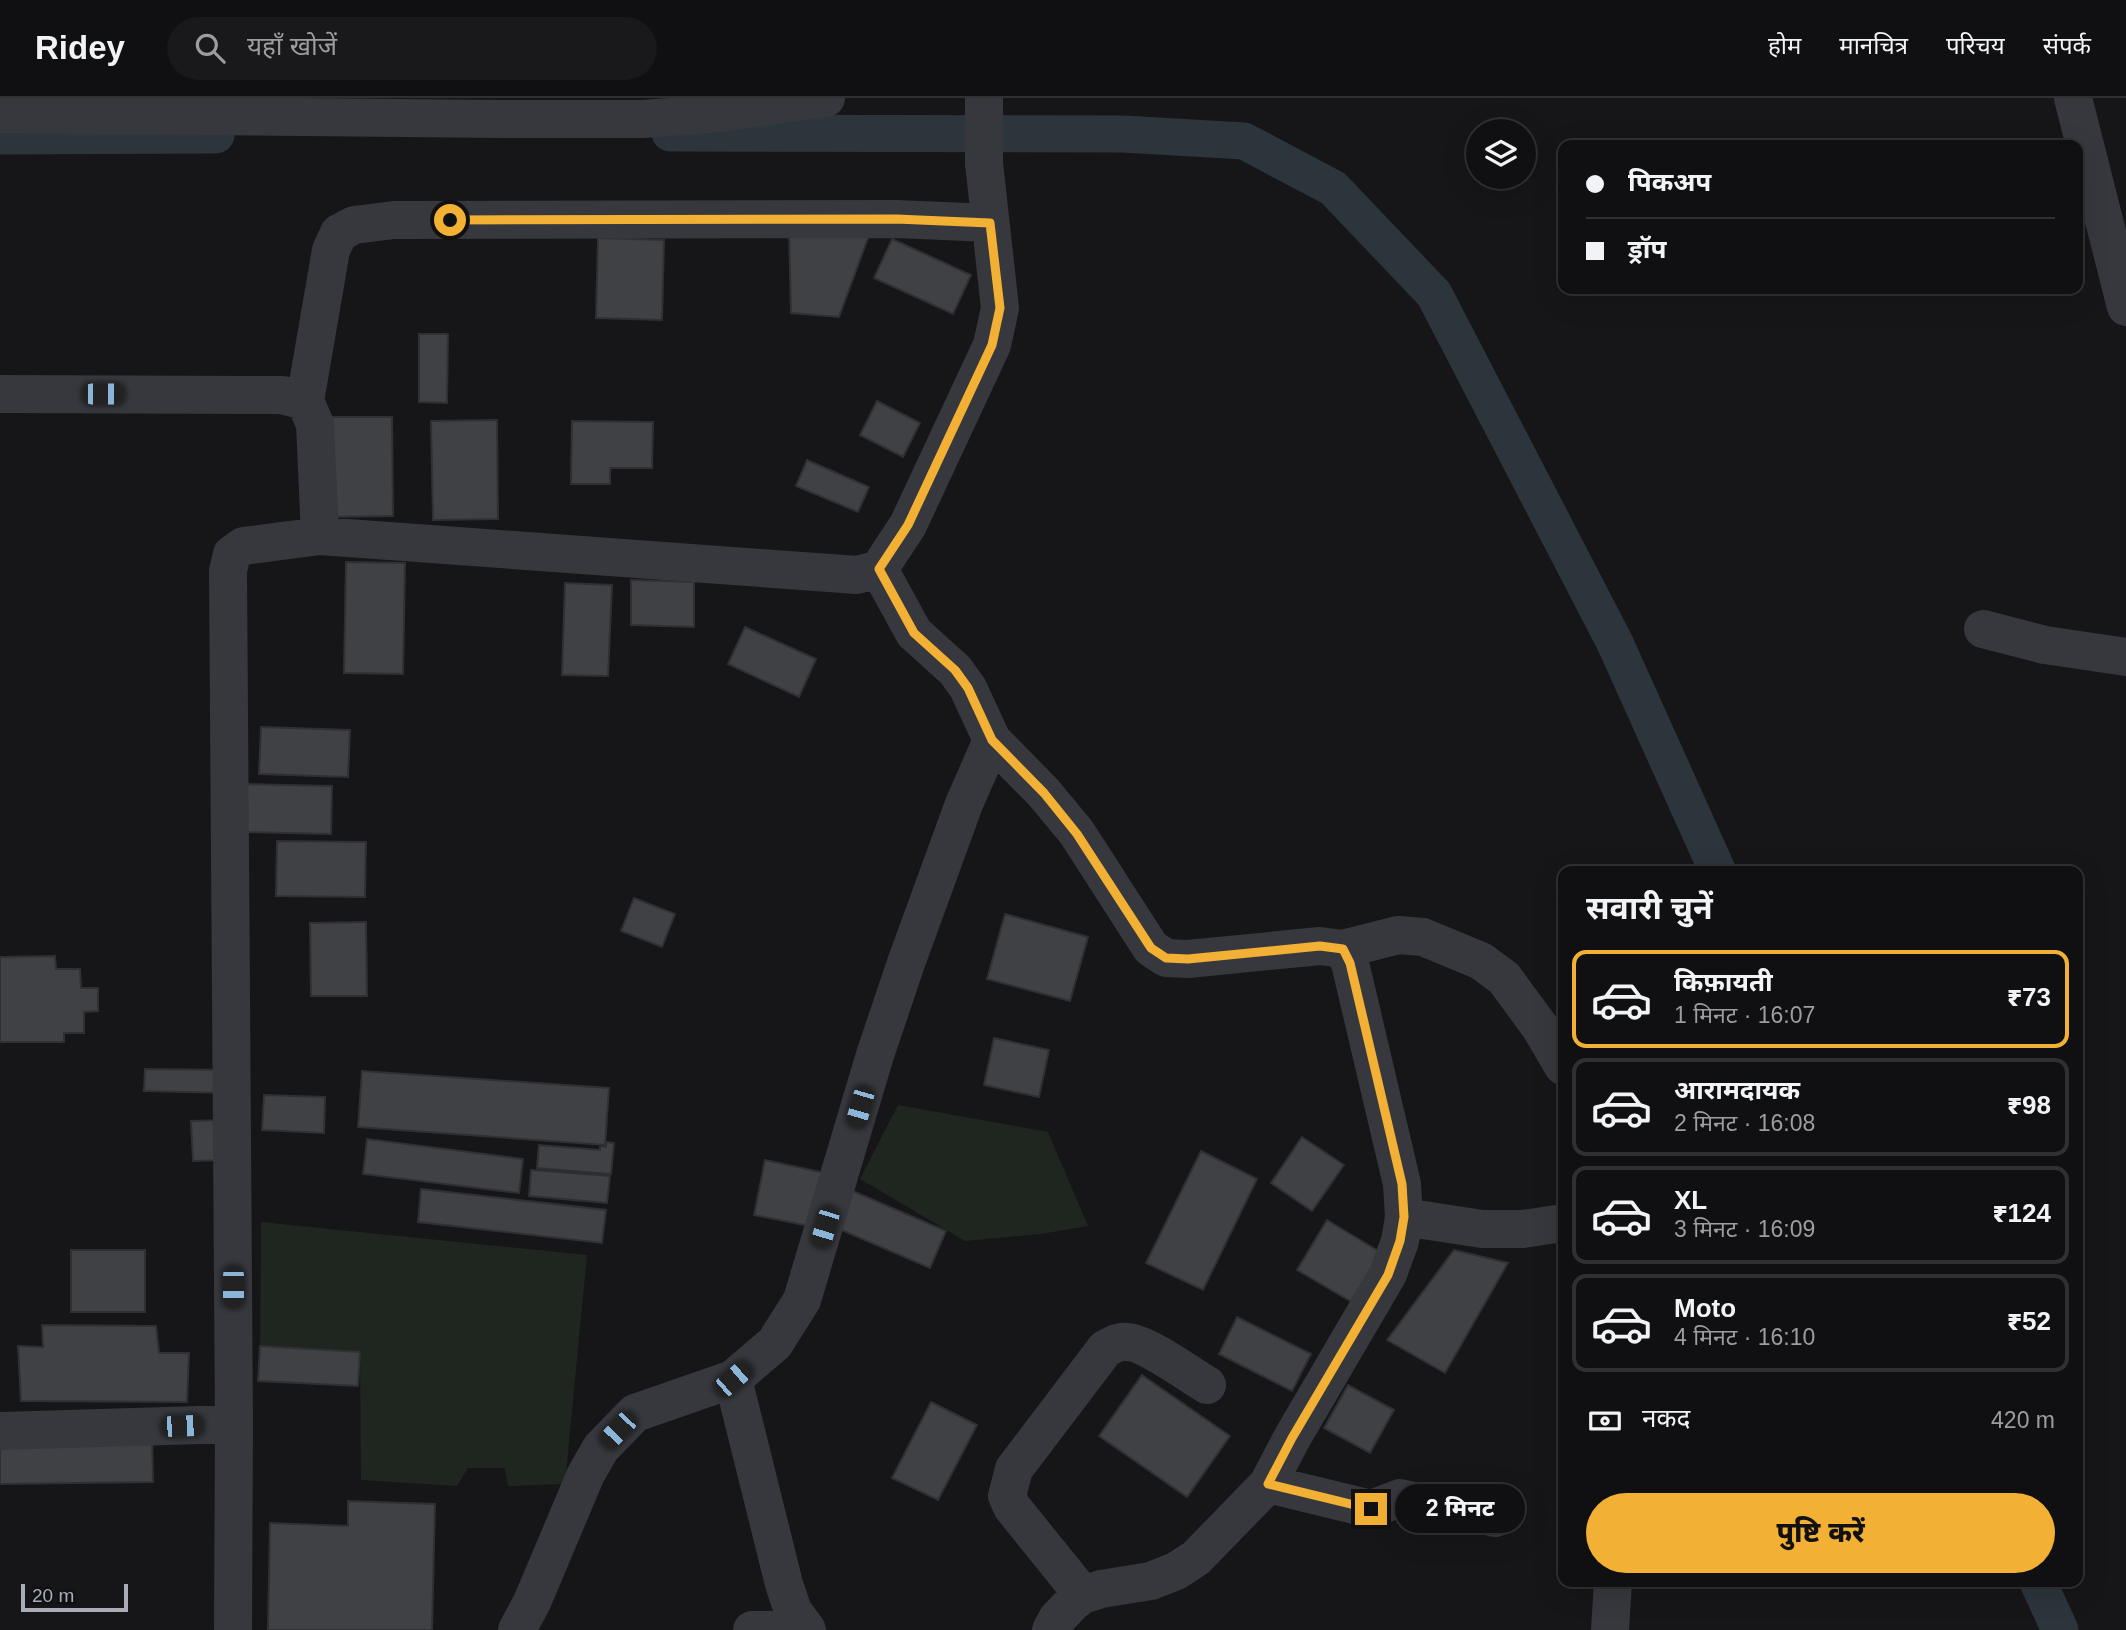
<!DOCTYPE html>
<html lang="hi">
<meta charset="utf-8">
<style>
body{margin:0;font-family:Arial,"Noto Sans Devanagari",sans-serif;background:#19191b;color:#f1f3f6;height:100vh;display:flex;flex-direction:column;font-size:26px;white-space:nowrap}
*{box-sizing:border-box;margin:0}
p{font-size:23px;color:#9c9d9f}
.icon{flex:none;width:38px;height:38px;fill:none;stroke:currentColor;stroke-width:2;stroke-linecap:round;stroke-linejoin:round}
.map{position:relative;flex:1;overflow:hidden}
.panel{position:absolute;left:1558px;top:768px;width:525px;height:721px;display:flex;flex-direction:column;background:#101012;border-radius:14px;box-shadow:0 7px 28px #0002,0 0 0 2px #303032}
.panel>*{flex:none}
.top-card{position:absolute;left:1558px;top:42px;width:525px;height:154px;border-radius:14px;box-shadow:0 7px 28px #0002,0 0 0 2px #303032;display:grid;align-content:center;height:154px;padding:0 28px;background:#101012}
.controls{position:absolute;left:1466px;top:21px;display:grid;gap:14px}
.controls a{display:grid;place-items:center;width:70px;height:70px;border-radius:50%;background:#101012;box-shadow:0 7px 28px #0002,0 0 0 2px #303032;font-size:35px}
.scale{position:absolute;left:21px;bottom:18px;width:107px;box-sizing:border-box;padding-left:7px;border:4px solid #a8adb8;border-top:0;font-size:19px;line-height:24px;white-space:nowrap;color:#a8adb8;-webkit-text-stroke:5px #111113;paint-order:stroke}
.end{position:absolute;width:32px;height:32px;margin:-16px;border:9px solid #f2b134;background:#111;box-shadow:0 0 0 4px #111}
.from{border-radius:50%}
.bubble{position:absolute;height:49px;border-radius:24px;background:#101012;box-shadow:0 7px 28px #0002,0 0 0 2px #303032;font-size:23px;font-weight:800;line-height:49px;text-align:center}
.car{position:absolute;width:21px;height:42px;margin:-21px -10px;border-radius:9px;box-shadow:0 0 5px 2px #0007;background:linear-gradient(#222 24%,#8ab4d8 0 40%,#222 0 76%,#8ab4d8 0 86%,#222 0)}
.top-card b{display:flex;align-items:center;gap:24px;height:66px;font-size:26px}
.top-card b+b{border-top:2px solid #303032}
.top-card i{width:18px;height:18px;background:#f1f3f6}
ul{padding:0;list-style:none}
li{display:flex;align-items:center;gap:21px;height:98px;margin:0 14px 10px;padding:0 14px;border:4px solid #303032;border-radius:14px}
li div{flex:1}
li b{display:block;font-size:26px}
li em{font-style:normal;font-weight:800}
li.active{border-color:#f2b134}
li>.icon{width:63px;height:63px;stroke-width:1.5}
h2{padding:0 28px;font-size:32px;line-height:84px}
.pay{display:flex;align-items:center;gap:18px;height:77px;padding:0 28px;font-size:26px}
.pay p{margin-inline-start:auto}
.cta{display:flex;gap:14px;margin-top:auto;padding:14px 28px}
.cta a{flex:1;height:80px;border-radius:42px;background:#f2b134;color:#111;font-size:28px;font-weight:800;line-height:80px;text-align:center}
header{display:flex;align-items:center;gap:42px;box-sizing:border-box;height:98px;padding:0 35px;background:#101012;border-bottom:2px solid #303032}
header strong{font-size:33px}
nav{display:flex;gap:38px;margin-inline-start:auto;font-size:24px}
.search{width:490px;height:63px;background:#19191b;display:flex;align-items:center;gap:18px;box-sizing:border-box;padding:0 24px;border-radius:38px;color:#9c9d9f;font-size:26px}
.map>svg:first-child{display:block}
.green{fill:#1e261f}
.lines{fill:none;stroke-linecap:round;stroke-linejoin:round}
.canal{stroke:#2c353c;stroke-width:37}
.building{fill:#404145;stroke:#303034;stroke-width:2}
.minor{stroke:#37383d;stroke-width:38}
.tertiary{stroke:#37383d;stroke-width:38}
.route{stroke:#f2b134;stroke-width:9}
</style>
<header>
<strong>Ridey</strong>
<div class="search"><svg class="icon" aria-label="search" viewBox="0 0 24 24"><circle cx="10" cy="10" r="6"/><path d="M15 15l6 6"/></svg>यहाँ खोजें</div>
<nav><a>होम</a><a>मानचित्र</a><a>परिचय</a><a>संपर्क</a></nav>
</header>
<div class="map">
<svg width="2126" height="1532" viewBox="0 0 2126 1532">
<rect width="100%" height="100%" fill="#161618"/>
<path class="green" d="M898 1007 1048 1034 1088 1128 1041 1136 965 1143 860 1081Z
M261 1124 587 1157 565 1386 508 1388 505 1370H468L457 1388 361 1382 360 1254 260 1248Z"/>
<g class="lines">
<path class="canal" d="M670 35 1123 36 1244 43 1333 90 1434 196 1615 545 1718 774
M0 38 216 37
M2038 1484 2060 1532"/>
</g>
<path class="building" d="M871 132 839 219 791 215 789 133Z
M598 140 664 142 662 222 596 220Z
M892 141 971 177 953 216 874 180Z
M419 236H448L447 305 419 304Z
M877 303 920 325 903 359 860 337Z
M331 319H392L393 418 332 419Z
M497 322 498 421 433 422 431 323Z
M572 323 653 324 652 370H610V386H571Z
M807 362 869 389 858 414 796 388Z
M346 464 405 465 403 576 344 575Z
M631 482 694 484V529L631 527Z
M565 485 612 487 608 578 562 577Z
M745 529 816 561 799 599 728 566Z
M261 629 350 632 348 679 259 676Z
M241 686 332 688 331 736 240 734Z
M277 743 366 744 365 799 276 798Z
M634 800 675 816 662 849 621 833Z
M1005 816 1088 839 1070 903 987 881Z
M366 824 367 898H311L310 825Z
M55 858 56 871H80L81 890H98V913L84 914V935H64V944H0V859Z
M994 940 1049 952 1039 999 984 987Z
M145 971 230 972 229 995 144 993Z
M362 973 609 990 605 1047 358 1029Z
M264 997 325 999 324 1035 262 1032Z
M226 1022 227 1062 193 1063 191 1023Z
M1302 1039 1344 1067 1312 1113 1271 1085Z
M367 1041 523 1061 519 1095 363 1076Z
M606 1044 614 1045 611 1076 537 1070 539 1047 600 1052V1048L606 1049Z
M1201 1053 1257 1081 1203 1192 1146 1165Z
M765 1062 830 1076 819 1130 754 1117Z
M531 1072 610 1078 607 1105 529 1098Z
M421 1091 606 1112 602 1145 418 1124Z
M848 1091 946 1133 930 1170 832 1128Z
M1327 1122 1385 1157 1355 1206 1297 1172Z
M71 1152H145V1214H71Z
M1454 1152 1508 1165 1445 1275 1387 1242Z
M1237 1219 1311 1256 1292 1293 1219 1256Z
M42 1227 156 1228 159 1255H189L187 1304 21 1303 18 1248 43 1249Z
M260 1248 360 1254 358 1288 258 1283Z
M1142 1277 1230 1338 1187 1399 1099 1338Z
M1348 1287 1394 1312 1370 1355 1324 1330Z
M931 1304 977 1327 938 1402 892 1380Z
M152 1335 153 1384 0 1386V1336Z
M348 1403 435 1406 432 1532H268L270 1425 348 1428Z"/>
<g class="lines">
<path class="minor" d="M0 16 501 21H643L721 15 826 0
M0 296 282 297 305 303 315 326 320 438
M305 303 331 152 339 135 354 127 394 122 896 121 990 125
M879 471 914 535 955 572 968 590 992 642 1044 695 1077 735 1151 850 1166 860 1188 861 1320 848 1343 851 1350 865 1402 1086 1404 1119 1400 1143 1388 1176 1292 1340 1268 1386 1196 1460 1176 1473 1151 1483 1101 1491 1083 1497 1073 1504 1057 1521 1051 1532
M1983 531 2045 547 2126 559
M1343 851 1398 837 1423 839 1481 863 1504 880 1540 929 1563 968
M1404 1119 1482 1131H1523L1563 1125
M733 1281 784 1486 793 1513 807 1532
M0 1333 234 1326
M1268 1386 1371 1411 1400 1400 1495 1420
M1083 1497 1012 1409 1007 1398 1014 1371 1105 1251C1113 1247 1118 1243 1127 1244 1145 1244 1190 1277 1207 1287
M233 1532 234 1326 228 473 232 456 243 448 320 438 857 477 879 471 908 427 992 247 1000 210 984 65
M517 1532 532 1504 586 1376 601 1350 635 1315 733 1281 775 1245 802 1202 875 957 906 865 964 706 992 642
M752 1532H801
M1610 1532 1613 1484"/>
<path class="tertiary" d="M984 0V65
M2073 0 2126 209"/>
</g>
<g class="lines">
<path class="route" d="M450 122 896 121 990 125 1000 210 992 247 908 427 879 471 914 535 955 572 968 590 992 642 1044 695 1077 736 1151 850 1166 860 1188 861 1320 848 1343 851 1350 865 1402 1086 1404 1119 1400 1143 1388 1177 1292 1340 1268 1386 1371 1411"/>
</g>
</svg>
<div class="controls">
<a><svg class="icon" aria-label="layers" viewBox="0 0 24 24"><path d="M12 4l9 5-9 5-9-5zM3 14l9 5 9-5"/></svg></a>
</div>
<div class="scale">20 m</div>
<i class="end from" style="left:450px;top:122px"></i>
<i class="end" style="left:1371px;top:1411px"></i>
<div class="bubble" style="left:1395px;top:1386px;width:130px">2 मिनट</div>
<i class="car" style="left:103px;top:296px;rotate:90deg"></i>
<i class="car" style="left:860px;top:1009px;rotate:196deg"></i>
<i class="car" style="left:825px;top:1129px;rotate:197deg"></i>
<i class="car" style="left:233px;top:1189px;rotate:180deg"></i>
<i class="car" style="left:733px;top:1281px;rotate:49deg"></i>
<i class="car" style="left:182px;top:1328px;rotate:88deg"></i>
<i class="car" style="left:618px;top:1332px;rotate:224deg"></i>
<div class="top-card">
<b><i class="from"></i>पिकअप</b>
<b><i></i>ड्रॉप</b>
</div>
<section class="panel">
<h2>सवारी चुनें</h2>
<ul>
<li class="active"><svg class="icon" aria-label="car" viewBox="0 0 24 24"><path d="M5 17H2v-5l4-1 3-4h7l3 4 3 1v5h-3M9 17h6M6 11h13"/><circle cx="7" cy="17" r="2"/><circle cx="17" cy="17" r="2"/></svg><div><b>किफ़ायती</b><p>1 मिनट · 16:07</p></div><em>₹73</em></li>
<li><svg class="icon" aria-label="car" viewBox="0 0 24 24"><path d="M5 17H2v-5l4-1 3-4h7l3 4 3 1v5h-3M9 17h6M6 11h13"/><circle cx="7" cy="17" r="2"/><circle cx="17" cy="17" r="2"/></svg><div><b>आरामदायक</b><p>2 मिनट · 16:08</p></div><em>₹98</em></li>
<li><svg class="icon" aria-label="car" viewBox="0 0 24 24"><path d="M5 17H2v-5l4-1 3-4h7l3 4 3 1v5h-3M9 17h6M6 11h13"/><circle cx="7" cy="17" r="2"/><circle cx="17" cy="17" r="2"/></svg><div><b>XL</b><p>3 मिनट · 16:09</p></div><em>₹124</em></li>
<li><svg class="icon" aria-label="car" viewBox="0 0 24 24"><path d="M5 17H2v-5l4-1 3-4h7l3 4 3 1v5h-3M9 17h6M6 11h13"/><circle cx="7" cy="17" r="2"/><circle cx="17" cy="17" r="2"/></svg><div><b>Moto</b><p>4 मिनट · 16:10</p></div><em>₹52</em></li>
</ul>
<div class="pay"><svg class="icon" aria-label="cash" viewBox="0 0 24 24"><path d="M3 7h18v10H3z"/><circle cx="12" cy="12" r="2"/></svg>नकद<p>420 m</p></div>
<div class="cta"><a>पुष्टि करें</a></div>
</section>
</div>
